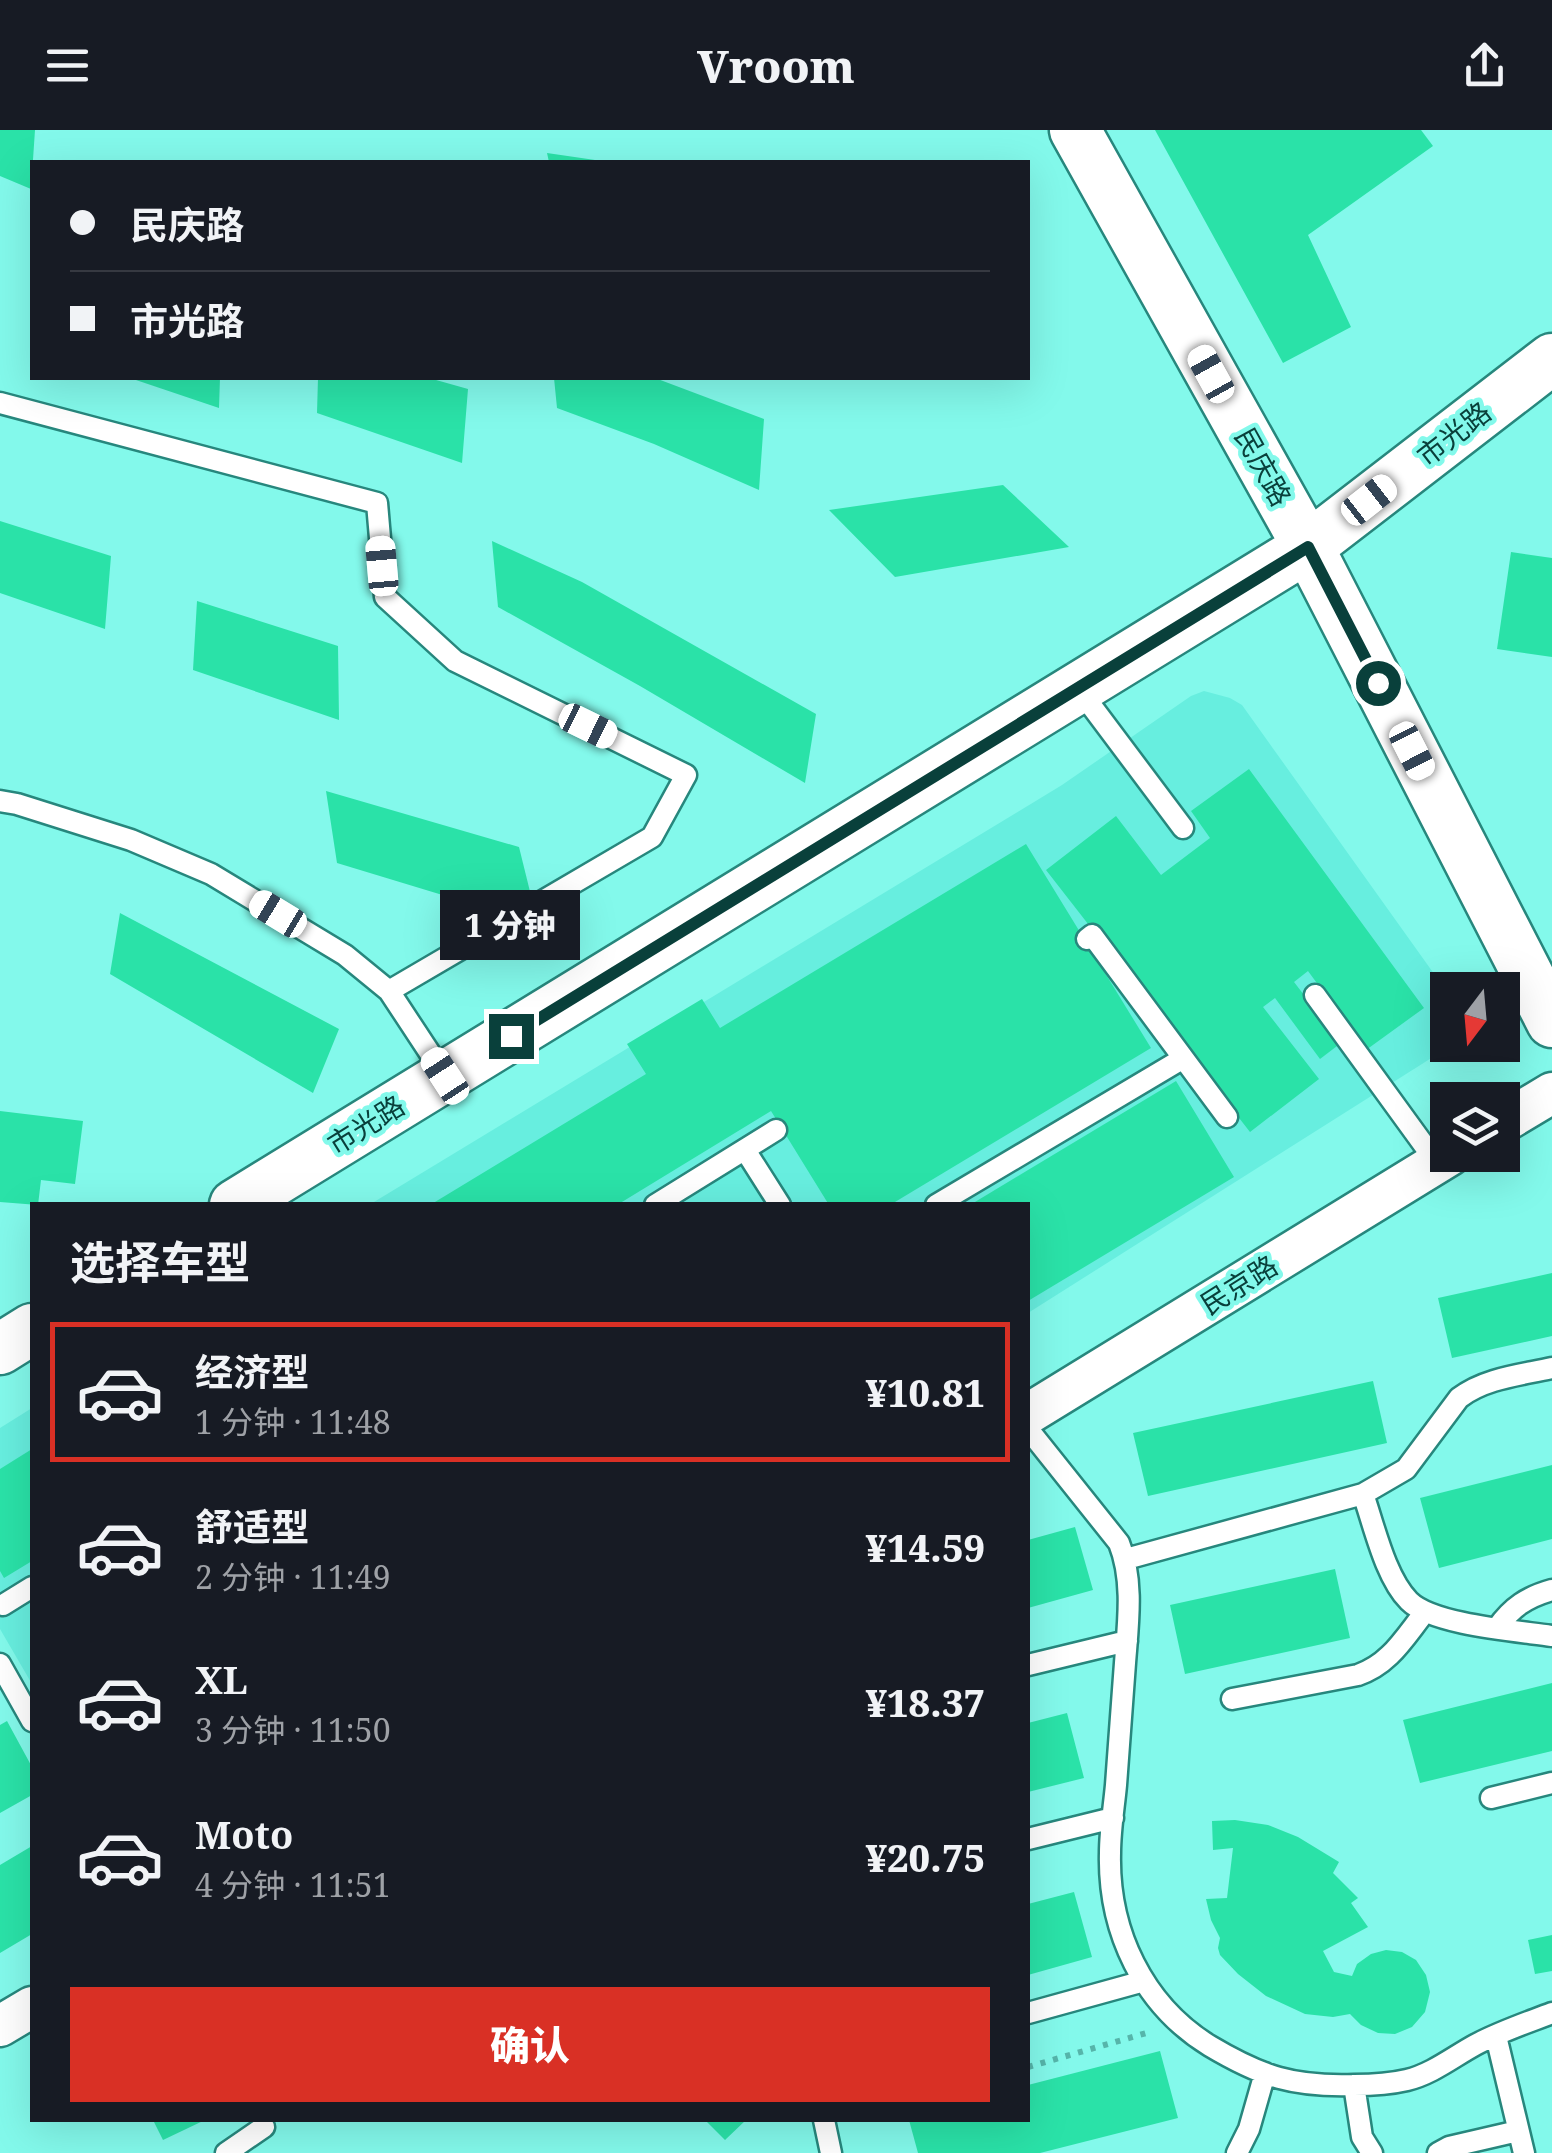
<!DOCTYPE html>
<html lang="zh">
<meta charset="utf-8">
<style>
body{margin:0;font-family:"Noto Serif","Noto Sans SC",serif;background:#20242c;color:#f1f3f6;height:100vh;display:flex;flex-direction:column;font-size:38px;white-space:nowrap}
*{box-sizing:border-box;margin:0}
p{font-size:32px;color:#9ea1a6}
.icon{flex:none;width:55px;height:55px;fill:none;stroke:currentColor;stroke-width:2;stroke-linecap:round;stroke-linejoin:round}
.map{position:relative;flex:1;overflow:hidden}
.sheet{position:absolute;left:30px;top:1072px;width:1000px;height:920px;display:flex;flex-direction:column;background:#171b24;border-radius:0px;box-shadow:0 10px 40px #0002}
.sheet>*{flex:none}
.guide{position:absolute;left:30px;top:30px;width:1000px;height:220px;border-radius:0px;box-shadow:0 10px 40px #0002;display:grid;align-content:center;height:220px;padding:0 40px;background:#171b24}
.needle{width:65px;rotate:196deg}
.controls{position:absolute;left:1430px;top:842px;display:grid;gap:20px}
.controls a{display:grid;place-items:center;width:90px;height:90px;border-radius:0px;background:#171b24;box-shadow:0 10px 40px #0002;font-size:50px}
.end{position:absolute;width:45px;height:45px;margin:-22px;border:12px solid #09403b;background:#fff;box-shadow:0 0 0 5px #fff}
.from{border-radius:50%}
.bubble{position:absolute;height:70px;border-radius:0px;background:#171b24;box-shadow:0 10px 40px #0002;font-size:32px;font-weight:800;line-height:70px;text-align:center}
.car{position:absolute;width:30px;height:60px;margin:-30px -15px;border-radius:12px;box-shadow:0 0 8px 2px #0007;background:linear-gradient(#fff 24%,#345 0 40%,#fff 0 76%,#345 0 86%,#fff 0)}
.guide b{display:flex;align-items:center;gap:35px;height:95px;font-size:38px}
.guide b+b{border-top:2px solid #363941}
.guide i{width:25px;height:25px;background:#f1f3f6}
ul{padding:0;list-style:none}
li{display:flex;align-items:center;gap:30px;height:140px;margin:0 20px 15px;padding:0 20px;border:5px solid transparent;border-radius:0px}
li div{flex:1}
li b{display:block;font-size:38px}
li em{font-style:normal;font-weight:800}
li.current{border-color:#d93025}
li>.icon{width:90px;height:90px;stroke-width:1.5}
h2{padding:0 40px;font-size:45px;line-height:120px}
.action{display:flex;gap:20px;margin-top:auto;padding:20px 40px}
.action a{flex:1;height:115px;border-radius:0px;background:#d93025;color:#fff;font-size:40px;font-weight:800;line-height:115px;text-align:center}
header{display:flex;justify-content:space-between;align-items:center;height:130px;padding:0 40px;background:#171b24;font-size:45px;font-weight:800}
.map>svg:first-child{display:block}
.built{fill:#67eedf}
.building{fill:#2ae2a8}
.lines{fill:none;stroke-linecap:round;stroke-linejoin:round}
.service-casing{stroke:#27877d;stroke-width:25}
.minor-casing{stroke:#27877d;stroke-width:45}
.tertiary-casing{stroke:#27877d;stroke-width:55}
.path{stroke:#56b5aa;stroke-width:6;stroke-dasharray:5 8;stroke-linecap:butt}
.service{stroke:#fff;stroke-width:20}
.minor{stroke:#fff;stroke-width:40}
.tertiary{stroke:#fff;stroke-width:50}
.route{stroke:#09403b;stroke-width:12}
.labels{text-anchor:middle;stroke-width:9;stroke-linejoin:round;paint-order:stroke}
.street-label{font-size:28px;fill:#09403b;stroke:#83f9eb}
</style>
<header><svg class="icon" aria-label="menu" viewBox="0 0 24 24"><path d="M4 6h16M4 12h16M4 18h16"/></svg>Vroom<svg class="icon" aria-label="share" viewBox="0 0 24 24"><path d="M12 15V3M7 8l5-5 5 5M5 13v7h14v-7"/></svg></header>
<div class="map">
<svg width="1552" height="2023" viewBox="0 0 1552 2023">
<rect width="100%" height="100%" fill="#83f9eb"/>
<path class="built" d="M1204 561 1230 568 1242 575 1447 862 1448 915H1452L1028 1183V1075H369L1062 655 1191 566Z
M32 1278V1554L0 1499V1298Z"/>
<path class="building" d="M0 0H35L31 59 0 46Z
M1155 0H1421L1433 16 1308 105 1351 197 1283 233Z
M547 23 595 30V32H549Z
M130 248H220L219 278Z
M318 248H429L468 259 462 333 317 283Z
M554 248H655L764 289 759 360 654 314 557 278Z
M1003 355 1069 417 895 447 829 380Z
M0 391 111 426 105 499 0 463Z
M492 411 582 452 816 584 805 653 640 556 498 477Z
M1511 422 1552 428V527L1497 519Z
M197 471 338 516 339 590 193 540Z
M1249 639 1424 878 1366 920 1308 841 1294 852 1341 913 1320 929 1275 868 1263 877 1319 949 1250 1002 1046 740 1116 686 1161 745 1210 708 1191 681Z
M326 661 519 717 538 794 337 733Z
M1026 714 1151 918 890 1075H829L771 981 617 1075H430L646 944 627 914 702 869 720 898Z
M120 783 339 899 313 963 110 844Z
M1176 951 1234 1047 1028 1171V1075H970Z
M0 981 83 991 75 1054 41 1050 38 1075 0 1072Z
M1552 1143V1206L1452 1228 1438 1168Z
M1373 1251 1387 1313 1148 1366 1133 1303Z
M32 1319V1431L4 1448 0 1441V1339Z
M1552 1335V1409L1439 1438 1420 1368Z
M1075 1397 1093 1460 1028 1478V1410Z
M1335 1439 1350 1508 1185 1544 1170 1475Z
M1552 1553V1621L1420 1653 1403 1590Z
M1067 1583 1084 1648 1028 1662V1593Z
M7 1591 32 1637V1665L0 1683V1595Z
M1235 1690 1268 1695 1298 1707 1339 1732 1333 1743 1358 1768 1351 1773 1368 1797 1323 1821 1334 1842 1352 1846 1357 1834 1371 1824 1386 1820 1402 1822 1416 1830 1426 1845 1430 1862 1425 1882 1412 1897 1395 1904 1378 1903 1361 1895 1350 1884 1333 1887 1305 1884 1266 1866 1238 1844 1220 1825 1218 1818 1220 1808 1211 1790 1206 1769 1227 1768 1233 1718 1213 1720 1212 1691Z
M32 1716V1804L0 1823V1735Z
M1074 1762 1092 1827 1028 1845V1774Z
M1552 1805V1841L1535 1844 1528 1810Z
M1160 1921 1178 1988 1040 2023H918L909 1990H1028V1955Z
M153 1990H205L163 2010Z
M705 1990H746L725 2010Z"/>
<g class="lines">
<g class="service-casing">
<path id="service" d="M0 273 377 373 385 467 455 531 686 645 652 707 389 861
M1078 558 1183 698
M0 671 17 674 131 710 211 744 345 825 389 861 445 946
M1087 809 1092 805 1227 987
M1315 865 1437 1033
M745 1020 780 1075
M655 1075 776 1000
M936 1075 1182 929
M1028 1299 1119 1413C1134 1450 1128 1494 1125 1533 1122 1574 1119 1614 1116 1655 1114 1677 1110 1700 1110 1723 1108 1801 1143 1875 1210 1916 1262 1947 1294 1957 1354 1955 1372 1955 1390 1954 1407 1950 1432 1944 1453 1927 1475 1915 1499 1902 1526 1893 1552 1883
M1363 1364C1374 1395 1385 1447 1409 1471 1433 1495 1518 1501 1552 1506
M1126 1429 1363 1364 1406 1339 1459 1268C1485 1248 1521 1245 1552 1238
M3 1475 32 1457
M1497 1498C1512 1477 1527 1467 1552 1460
M0 1534 32 1591
M1028 1535 1127 1511
M1232 1569 1358 1545C1390 1534 1404 1508 1425 1482
M1491 1668 1552 1653
M1028 1709 1113 1688
M1028 1883 1144 1851
M1496 1906 1524 2023
M1354 1955 1362 2007 1372 2023
M824 1990 831 2023
M226 2023 264 1997
M1237 2023 1249 1999 1265 1943
M1438 2023 1449 2017 1518 2001"/>
</g>
<g class="minor-casing">
<path id="minor" d="M1502 993 1552 963
M1028 1284 1450 1025
M0 1896 32 1877"/>
</g>
<g class="tertiary-casing">
<path id="tertiary" d="M1075 0 1308 417 1552 892
M235 1075 1308 417 1552 229
M0 1219 32 1199"/>
</g>
<path class="path" d="M1028 1937 1150 1902"/>
<use href="#service" class="service"/>
<use href="#minor" class="minor"/>
<use href="#tertiary" class="tertiary"/>
</g>
<g class="lines">
<path class="route" d="M511 906 1308 417 1378 553"/>
</g>
<g class="labels">
<g class="street-label">
<text transform="translate(1454 304) rotate(-38)" y="10">市光路</text>
<text transform="translate(1263 337) rotate(61)" y="10">民庆路</text>
<text transform="translate(366 995) rotate(-32)" y="10">市光路</text>
<text transform="translate(1239 1155) rotate(-32)" y="10">民京路</text>
</g>
</g>
</svg>
<div class="controls">
<a><svg class="needle" viewBox="-14 -14 28 28"><path d="M0-13l5 13h-10z" fill="#e53935"/><path d="M0 13l5-13h-10z" fill="#9ea1a6"/></svg></a>
<a><svg class="icon" aria-label="layers" viewBox="0 0 24 24"><path d="M12 4l9 5-9 5-9-5zM3 14l9 5 9-5"/></svg></a>
</div>
<i class="end from" style="left:1378px;top:553px"></i>
<i class="end" style="left:511px;top:906px"></i>
<div class="bubble" style="left:440px;top:760px;width:140px">1 分钟</div>
<i class="car" style="left:1211px;top:244px;rotate:331deg"></i>
<i class="car" style="left:1369px;top:370px;rotate:52deg"></i>
<i class="car" style="left:382px;top:436px;rotate:355deg"></i>
<i class="car" style="left:588px;top:596px;rotate:116deg"></i>
<i class="car" style="left:1412px;top:621px;rotate:153deg"></i>
<i class="car" style="left:278px;top:784px;rotate:301deg"></i>
<i class="car" style="left:445px;top:946px;rotate:327deg"></i>
<div class="guide">
<b><i class="from"></i>民庆路</b>
<b><i></i>市光路</b>
</div>
<section class="sheet">
<h2>选择车型</h2>
<ul>
<li class="current"><svg class="icon" aria-label="car" viewBox="0 0 24 24"><path d="M5 17H2v-5l4-1 3-4h7l3 4 3 1v5h-3M9 17h6M6 11h13"/><circle cx="7" cy="17" r="2"/><circle cx="17" cy="17" r="2"/></svg><div><b>经济型</b><p>1 分钟 · 11:48</p></div><em>¥10.81</em></li>
<li><svg class="icon" aria-label="car" viewBox="0 0 24 24"><path d="M5 17H2v-5l4-1 3-4h7l3 4 3 1v5h-3M9 17h6M6 11h13"/><circle cx="7" cy="17" r="2"/><circle cx="17" cy="17" r="2"/></svg><div><b>舒适型</b><p>2 分钟 · 11:49</p></div><em>¥14.59</em></li>
<li><svg class="icon" aria-label="car" viewBox="0 0 24 24"><path d="M5 17H2v-5l4-1 3-4h7l3 4 3 1v5h-3M9 17h6M6 11h13"/><circle cx="7" cy="17" r="2"/><circle cx="17" cy="17" r="2"/></svg><div><b>XL</b><p>3 分钟 · 11:50</p></div><em>¥18.37</em></li>
<li><svg class="icon" aria-label="car" viewBox="0 0 24 24"><path d="M5 17H2v-5l4-1 3-4h7l3 4 3 1v5h-3M9 17h6M6 11h13"/><circle cx="7" cy="17" r="2"/><circle cx="17" cy="17" r="2"/></svg><div><b>Moto</b><p>4 分钟 · 11:51</p></div><em>¥20.75</em></li>
</ul>
<div class="action"><a>确认</a></div>
</section>
</div>
